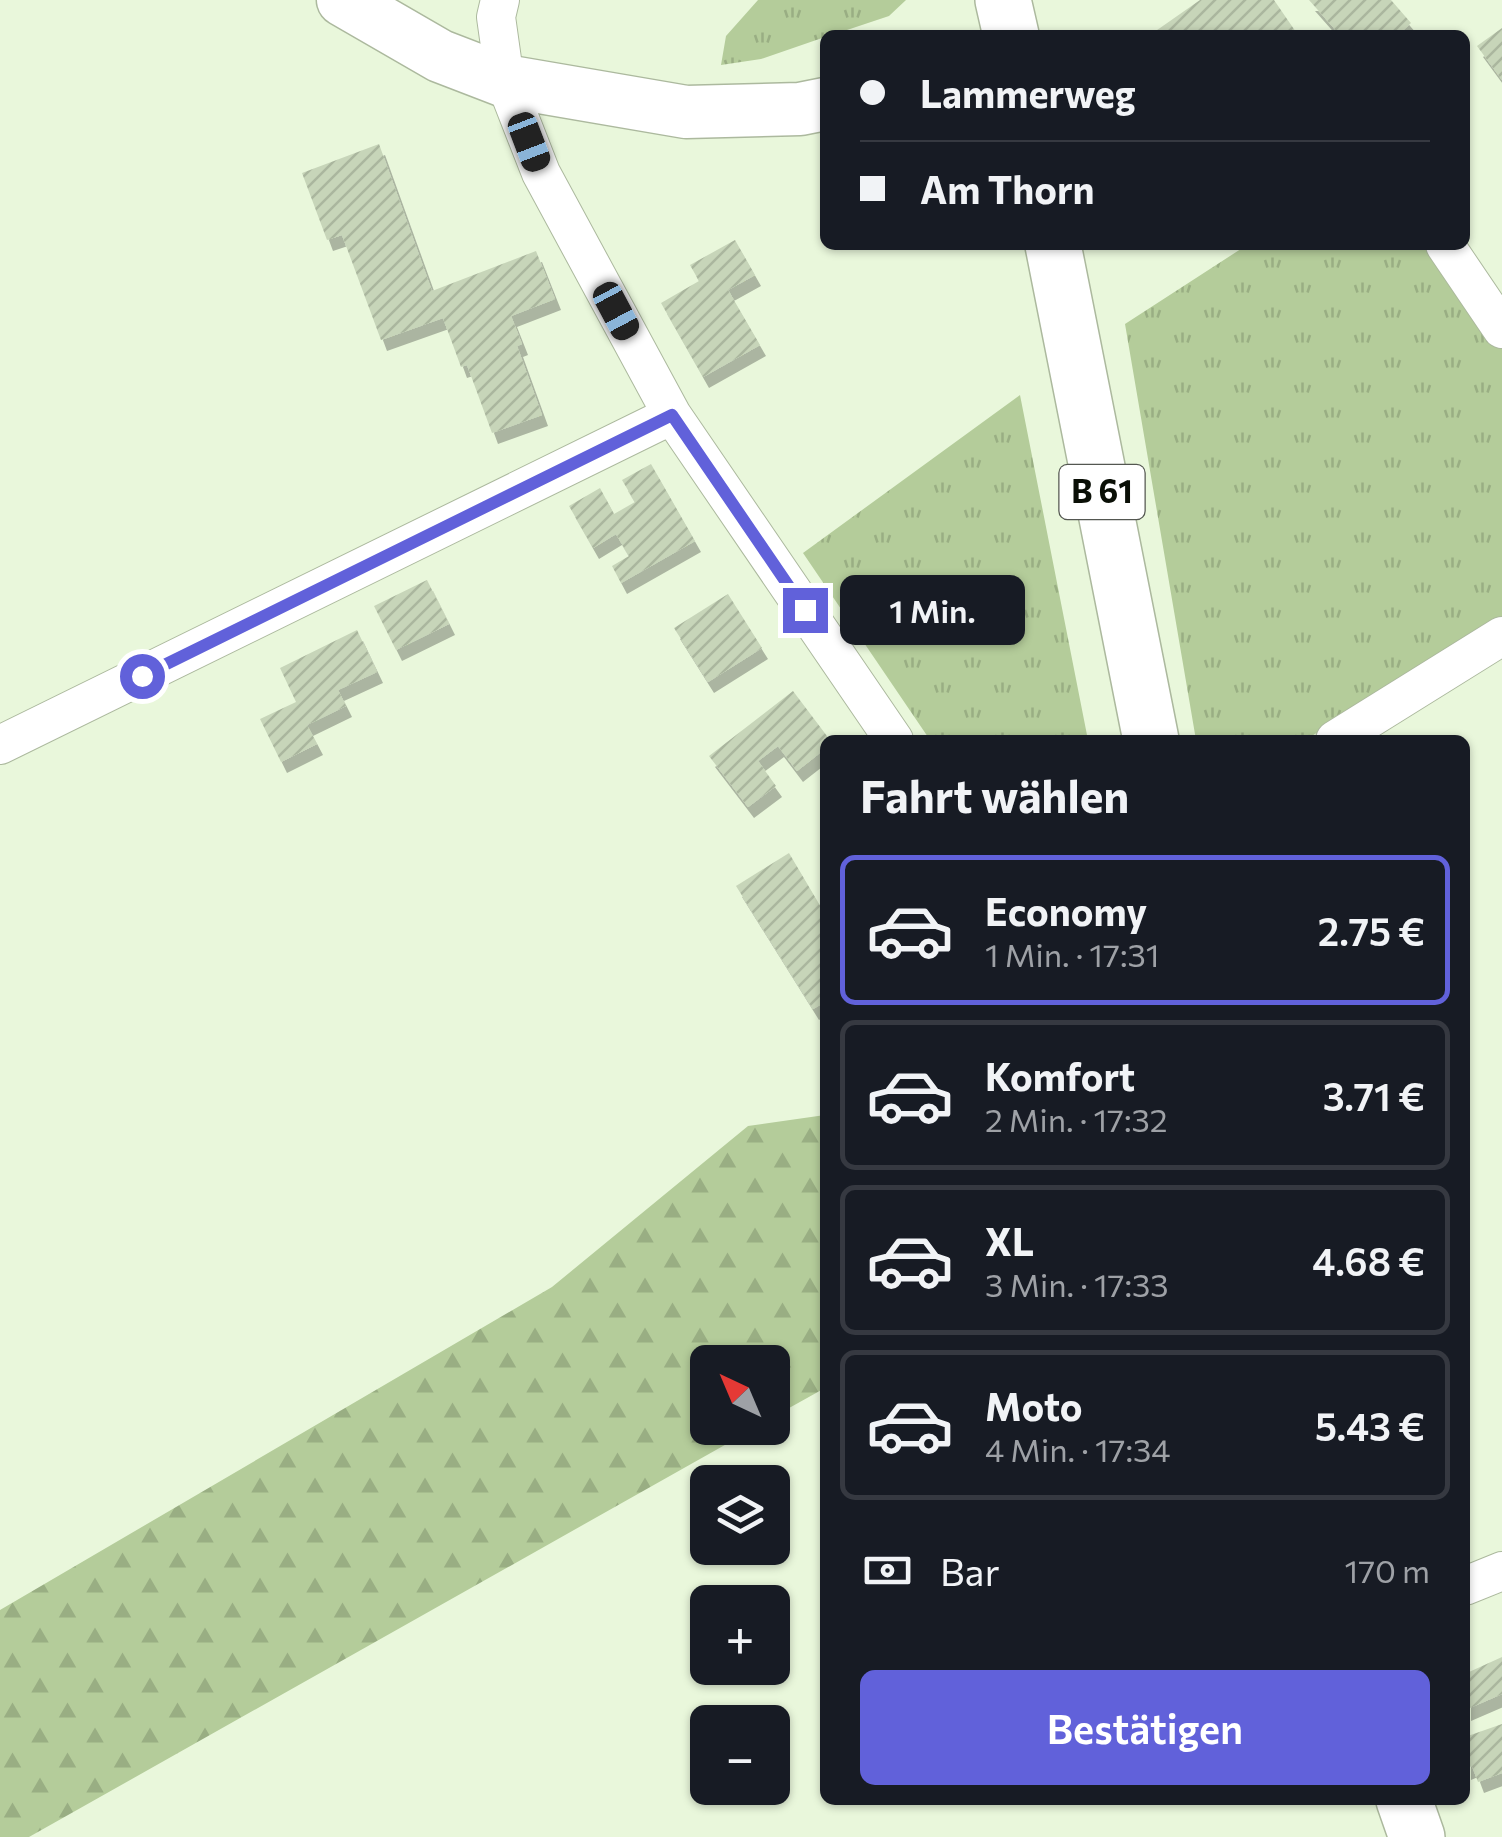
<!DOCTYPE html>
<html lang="de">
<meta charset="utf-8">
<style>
body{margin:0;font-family:Commissioner,sans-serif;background:#20242c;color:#f1f3f6;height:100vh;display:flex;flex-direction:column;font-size:38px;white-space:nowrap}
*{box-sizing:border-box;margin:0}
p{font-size:32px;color:#9ea1a6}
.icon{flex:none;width:55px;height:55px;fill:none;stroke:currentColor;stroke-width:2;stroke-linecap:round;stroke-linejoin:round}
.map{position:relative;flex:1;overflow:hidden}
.side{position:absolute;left:820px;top:735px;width:650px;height:1070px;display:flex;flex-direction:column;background:#171b24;border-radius:15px;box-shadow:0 2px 8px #0004}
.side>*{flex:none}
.hud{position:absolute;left:820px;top:30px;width:650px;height:220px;border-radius:15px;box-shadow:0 2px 8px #0004;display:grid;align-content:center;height:220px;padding:0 40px;background:#171b24}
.needle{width:65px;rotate:316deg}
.tools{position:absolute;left:690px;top:1345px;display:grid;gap:20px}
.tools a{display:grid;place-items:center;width:100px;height:100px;border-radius:15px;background:#171b24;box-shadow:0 2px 8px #0004;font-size:50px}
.end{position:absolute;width:45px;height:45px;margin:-22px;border:12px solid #6161da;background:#fff;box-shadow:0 0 0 5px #fff}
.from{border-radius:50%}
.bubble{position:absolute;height:70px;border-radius:15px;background:#171b24;box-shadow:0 2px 8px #0004;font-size:32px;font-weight:600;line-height:70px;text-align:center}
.car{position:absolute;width:30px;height:60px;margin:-30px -15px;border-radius:12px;box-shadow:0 0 8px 2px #0007;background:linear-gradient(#222 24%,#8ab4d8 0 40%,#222 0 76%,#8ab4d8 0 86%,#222 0)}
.hud b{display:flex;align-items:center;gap:35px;height:95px;font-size:38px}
.hud b+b{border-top:2px solid #363941}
.hud i{width:25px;height:25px;background:#f1f3f6}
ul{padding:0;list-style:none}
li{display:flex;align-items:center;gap:30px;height:150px;margin:0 20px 15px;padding:0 20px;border:5px solid #363941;border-radius:15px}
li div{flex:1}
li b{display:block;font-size:38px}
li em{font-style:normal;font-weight:600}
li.on{border-color:#6161da}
li>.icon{width:90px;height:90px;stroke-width:1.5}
h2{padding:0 40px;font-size:45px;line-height:120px}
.pay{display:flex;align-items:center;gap:25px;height:110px;padding:0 40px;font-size:38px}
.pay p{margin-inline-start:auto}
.button{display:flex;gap:20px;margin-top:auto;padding:20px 40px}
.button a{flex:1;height:115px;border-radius:15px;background:#6161da;color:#fff;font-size:40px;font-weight:600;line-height:115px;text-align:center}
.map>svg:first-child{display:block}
.grass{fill:url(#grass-tufts)}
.forest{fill:url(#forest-firs)}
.building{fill:url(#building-hatch);filter:url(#shadow)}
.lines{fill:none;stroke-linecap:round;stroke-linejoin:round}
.street-casing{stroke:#acb99e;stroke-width:40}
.secondary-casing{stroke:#acb99e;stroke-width:55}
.primary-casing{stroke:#acb99e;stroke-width:58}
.street{stroke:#fff;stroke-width:38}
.secondary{stroke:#fff;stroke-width:52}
.primary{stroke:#fff;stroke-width:55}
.route{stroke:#6161da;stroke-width:12}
.labels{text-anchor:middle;stroke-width:10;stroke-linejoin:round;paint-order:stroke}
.shield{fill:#fff;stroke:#545751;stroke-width:2.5}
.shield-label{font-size:32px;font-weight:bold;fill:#0a0f06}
</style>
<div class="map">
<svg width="1502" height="1837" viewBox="0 0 1502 1837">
<defs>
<pattern id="grass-tufts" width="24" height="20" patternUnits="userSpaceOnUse" patternTransform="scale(2.5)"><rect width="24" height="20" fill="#b4cc9a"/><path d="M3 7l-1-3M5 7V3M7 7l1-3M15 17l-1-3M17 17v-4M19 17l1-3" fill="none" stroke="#99ae83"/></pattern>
<pattern id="forest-firs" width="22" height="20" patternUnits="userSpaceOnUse" patternTransform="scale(2.5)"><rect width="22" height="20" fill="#b4cc9a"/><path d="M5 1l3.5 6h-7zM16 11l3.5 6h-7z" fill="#99ae83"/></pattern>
<pattern id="building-hatch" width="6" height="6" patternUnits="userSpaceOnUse" patternTransform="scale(2.5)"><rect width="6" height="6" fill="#c7d5b9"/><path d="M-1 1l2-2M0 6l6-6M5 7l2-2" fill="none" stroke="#aab69e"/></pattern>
<filter id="shadow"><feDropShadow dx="6" dy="11" stdDeviation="0" flood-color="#0004"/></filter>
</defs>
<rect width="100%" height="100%" fill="#e9f7db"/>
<path class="grass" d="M758 0H906L889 16 832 35H825V37L761 59 721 65 726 36Z
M1247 245H1435L1502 348V621L1305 740H1196L1125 324Z
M1020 395 1088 740H930L803 553Z"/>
<path class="forest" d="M825 1115V1388L773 1417 772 1362H708V1428H755L29 1837H0V1610L552 1287 748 1126Z"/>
<path class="building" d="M1200 0H1274L1298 35H1150Z
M1309 0H1391L1411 23 1398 35H1340Z
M1502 28V80L1477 46Z
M379 144 432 291 536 251 555 299 511 316 522 344 517 346 542 415 492 433 467 365 461 367 443 318 381 340 342 235 327 240 302 173Z
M735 240 755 275 728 290 760 345 703 377 661 303 699 281 690 265Z
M651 464 695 541 621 583 612 566 629 556 616 534 593 548 569 506 600 488 614 514 635 502 622 480Z
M427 580 449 624 396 650 374 606Z
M728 594 762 648 708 682 674 628Z
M357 630 377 672 338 690 346 706 307 725 317 744 281 762 260 719 296 702 280 668Z
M793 691 830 740H825V749L797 771 778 746 758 761 776 786 748 807 709 756Z
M789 853 825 914V1002L813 1009 736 886Z
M1502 1657V1694L1465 1710V1664L1469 1672Z
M1502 1724V1773L1478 1782 1472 1766 1465 1769V1751H1467L1465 1737Z"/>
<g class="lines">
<g class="street-casing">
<path id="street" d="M500 0 496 17 505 81 541 173 672 415 894 740
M1445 245 1502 329
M1335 740 1502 636
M0 745 672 415
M1465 1586 1502 1571"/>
</g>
<g class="secondary-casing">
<path id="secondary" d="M343 0 440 56 505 81 686 112 800 109 825 104"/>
</g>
<g class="primary-casing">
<path id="primary" d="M1003 0 1011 35
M1053 245 1151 740
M1404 1800 1417 1837"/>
</g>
<use href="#street" class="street"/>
<use href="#secondary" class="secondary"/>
<use href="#primary" class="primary"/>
</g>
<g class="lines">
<path class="route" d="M142 676 672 415 805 610"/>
</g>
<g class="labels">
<rect class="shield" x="1059.5" y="465" width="85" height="54" rx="8"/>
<g class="shield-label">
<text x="1102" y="503">B 61</text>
</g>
</g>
</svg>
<div class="tools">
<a><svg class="needle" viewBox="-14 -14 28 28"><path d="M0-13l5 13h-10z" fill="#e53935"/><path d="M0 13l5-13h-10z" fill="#9ea1a6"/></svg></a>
<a><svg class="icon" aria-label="layers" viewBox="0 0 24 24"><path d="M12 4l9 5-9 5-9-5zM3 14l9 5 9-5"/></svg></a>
<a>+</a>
<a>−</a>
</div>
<i class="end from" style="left:142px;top:676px"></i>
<i class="end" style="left:805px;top:610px"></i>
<div class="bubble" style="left:840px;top:575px;width:185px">1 Min.</div>
<i class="car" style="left:529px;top:142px;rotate:159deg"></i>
<i class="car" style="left:616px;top:311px;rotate:152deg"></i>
<div class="hud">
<b><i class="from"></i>Lammerweg</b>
<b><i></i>Am Thorn</b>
</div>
<section class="side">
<h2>Fahrt wählen</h2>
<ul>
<li class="on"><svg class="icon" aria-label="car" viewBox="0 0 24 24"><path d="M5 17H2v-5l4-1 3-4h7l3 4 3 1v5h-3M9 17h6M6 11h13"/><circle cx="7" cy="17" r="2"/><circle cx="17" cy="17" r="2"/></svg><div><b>Economy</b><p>1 Min. · 17:31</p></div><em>2.75 €</em></li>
<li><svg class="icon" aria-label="car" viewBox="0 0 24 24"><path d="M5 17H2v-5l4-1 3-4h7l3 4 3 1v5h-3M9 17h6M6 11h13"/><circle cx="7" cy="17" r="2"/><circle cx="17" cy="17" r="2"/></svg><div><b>Komfort</b><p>2 Min. · 17:32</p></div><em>3.71 €</em></li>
<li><svg class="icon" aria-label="car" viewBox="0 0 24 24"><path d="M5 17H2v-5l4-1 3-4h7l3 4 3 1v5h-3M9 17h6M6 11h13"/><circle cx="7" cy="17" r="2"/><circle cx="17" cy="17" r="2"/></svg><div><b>XL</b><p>3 Min. · 17:33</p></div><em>4.68 €</em></li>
<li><svg class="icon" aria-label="car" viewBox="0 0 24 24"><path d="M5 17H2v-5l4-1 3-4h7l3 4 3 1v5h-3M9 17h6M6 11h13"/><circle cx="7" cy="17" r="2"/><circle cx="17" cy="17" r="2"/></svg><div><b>Moto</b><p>4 Min. · 17:34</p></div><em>5.43 €</em></li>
</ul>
<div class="pay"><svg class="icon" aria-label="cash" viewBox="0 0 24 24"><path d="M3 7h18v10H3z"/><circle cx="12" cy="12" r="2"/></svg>Bar<p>170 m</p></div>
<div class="button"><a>Bestätigen</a></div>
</section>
</div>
